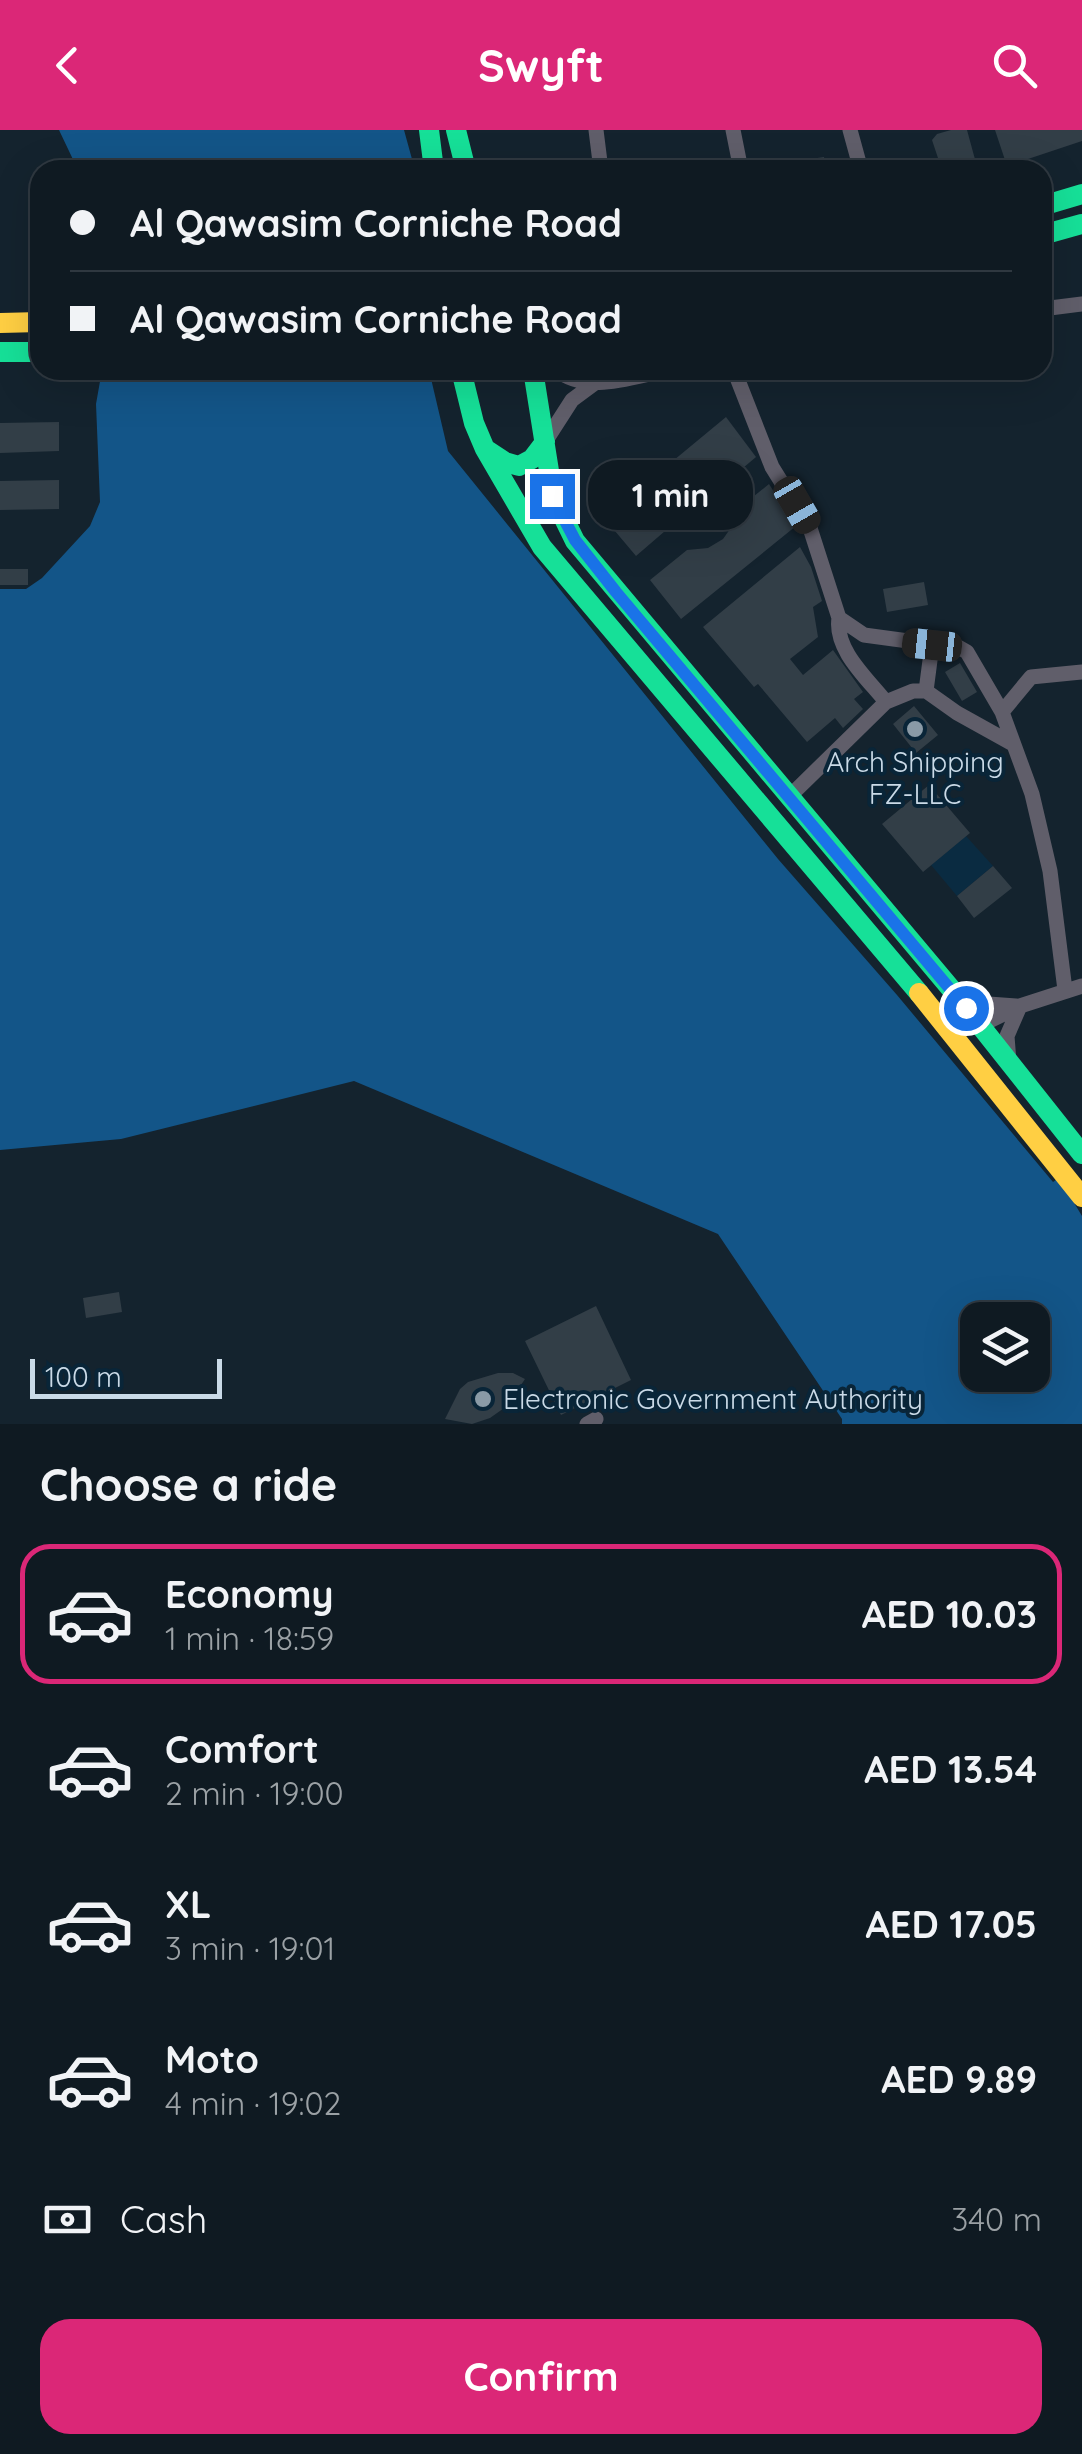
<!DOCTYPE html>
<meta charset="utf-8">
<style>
body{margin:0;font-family:Quicksand,sans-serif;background:#18232a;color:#f1f3f6;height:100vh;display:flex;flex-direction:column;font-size:38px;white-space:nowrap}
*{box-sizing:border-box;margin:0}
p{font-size:32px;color:#9ba1a5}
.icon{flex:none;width:55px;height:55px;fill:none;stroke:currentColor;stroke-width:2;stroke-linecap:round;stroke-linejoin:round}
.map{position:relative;height:1294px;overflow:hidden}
.panel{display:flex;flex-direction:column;background:#0f1a22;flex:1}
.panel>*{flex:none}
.top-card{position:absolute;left:30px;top:30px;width:1022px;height:220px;border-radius:30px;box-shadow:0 10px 40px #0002,0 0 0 2px #2f3840;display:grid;align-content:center;height:220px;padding:0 40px;background:#0f1a22}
.buttons{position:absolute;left:960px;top:1172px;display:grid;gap:20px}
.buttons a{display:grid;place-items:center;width:90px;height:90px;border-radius:20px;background:#0f1a22;box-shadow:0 10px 40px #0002,0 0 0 2px #2f3840;font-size:50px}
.scale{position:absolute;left:30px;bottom:25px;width:192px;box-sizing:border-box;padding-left:10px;border:5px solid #cadae7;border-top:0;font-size:28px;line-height:35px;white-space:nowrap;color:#cadae7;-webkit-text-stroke:8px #092538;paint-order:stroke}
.end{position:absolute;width:45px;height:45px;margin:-22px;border:12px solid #1a73e8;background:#fff;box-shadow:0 0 0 5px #fff}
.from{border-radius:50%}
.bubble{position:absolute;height:70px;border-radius:30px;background:#0f1a22;box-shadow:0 10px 40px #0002,0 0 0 2px #2f3840;font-size:32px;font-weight:700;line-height:70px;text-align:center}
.car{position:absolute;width:30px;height:60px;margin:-30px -15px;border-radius:12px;box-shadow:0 0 8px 2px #0007;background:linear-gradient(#222 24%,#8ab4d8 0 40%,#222 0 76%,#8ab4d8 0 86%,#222 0)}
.top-card b{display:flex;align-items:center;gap:35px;height:95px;font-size:38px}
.top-card b+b{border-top:2px solid #2f3840}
.top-card i{width:25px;height:25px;background:#f1f3f6}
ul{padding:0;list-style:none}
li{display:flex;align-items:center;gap:30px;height:140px;margin:0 20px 15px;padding:0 20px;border:5px solid transparent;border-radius:30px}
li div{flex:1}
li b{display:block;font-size:38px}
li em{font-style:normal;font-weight:700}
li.active{border-color:#db2777}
li>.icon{width:90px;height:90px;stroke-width:1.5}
h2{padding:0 40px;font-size:45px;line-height:120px}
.pay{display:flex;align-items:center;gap:25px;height:110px;padding:0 40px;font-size:38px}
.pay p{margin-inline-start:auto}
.action{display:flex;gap:20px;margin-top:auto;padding:20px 40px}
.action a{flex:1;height:115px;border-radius:30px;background:#db2777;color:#fff;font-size:40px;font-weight:700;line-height:115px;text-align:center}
header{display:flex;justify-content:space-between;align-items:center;height:130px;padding:0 40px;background:#db2777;color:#fff;font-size:45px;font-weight:700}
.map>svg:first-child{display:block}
.built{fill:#0a2b41}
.water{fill:#135588;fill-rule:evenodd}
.building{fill:#323e47}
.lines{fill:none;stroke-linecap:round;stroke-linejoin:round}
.street{stroke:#605e6a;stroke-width:15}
.fast{stroke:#16e098;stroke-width:20}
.slow{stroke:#ffcf43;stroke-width:20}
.route{stroke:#1a73e8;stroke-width:12}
.poi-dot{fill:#8a9aa6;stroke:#092538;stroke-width:4}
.labels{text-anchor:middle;stroke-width:8;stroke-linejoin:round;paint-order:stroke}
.poi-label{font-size:28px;fill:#cadae7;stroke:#092538}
</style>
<header><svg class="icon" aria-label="back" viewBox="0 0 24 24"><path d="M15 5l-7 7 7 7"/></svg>Swyft<svg class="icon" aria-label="search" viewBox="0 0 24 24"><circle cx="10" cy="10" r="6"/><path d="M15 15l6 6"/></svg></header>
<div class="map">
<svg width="1082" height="1294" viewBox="0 0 1082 1294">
<rect width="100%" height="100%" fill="#14232e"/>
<path class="built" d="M966 706 993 736 957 766 931 735Z"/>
<path class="water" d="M59 0H404L415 40H78Z
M102 240H429L448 321 778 729 897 865 1053 1052 1059 1048 1082 1086V1294H842V1289L718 1104 354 951 121 1009 0 1020V459H26L42 448 90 396 100 372 96 274ZM978 1190H1032V1245H978Z"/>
<path class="building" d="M951 0H967L976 33 972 39 942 40 932 10 937 4Z
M995 0H1082V11L1007 36Z
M824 27 826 40H778L777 34Z
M726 287 756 327 724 354H710L691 363 679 376 672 395 636 426 604 388Z
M59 292V321L0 323V293Z
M59 350V379L0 380V351Z
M769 354 796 396 681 489 650 450 687 420 708 418 723 409 735 392 738 379Z
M800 417 811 437 822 471 813 477 818 507 790 529 803 545 833 520 863 562 854 569 863 579 843 598 835 588 807 612 758 554 754 557 703 497Z
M0 439H28V455H0Z
M924 452 928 475 887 482 883 459Z
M960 533 977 562 962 571 945 542Z
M914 576 938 605 916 623 893 594Z
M929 655 970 703 923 742 882 694Z
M993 736 1012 758 974 788 957 766Z
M119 1162 122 1182 86 1188 83 1168Z
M596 1176 631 1250 561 1285 525 1211Z
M498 1243H513L525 1249 507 1276 490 1288 472 1294 445 1289 460 1259 468 1252Z"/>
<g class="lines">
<path class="street" d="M596 0 601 40
M733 0 741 40
M850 0 861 40
M1042 179 1082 174
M557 240C587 265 634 246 668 240
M734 240 772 337 810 398 839 488 864 505 960 518 967 522 1002 582
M545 312 572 270 595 253
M839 488C834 520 868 549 886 572
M926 561 932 515
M789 667 886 572 913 561H926L957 583 1011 613
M1065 860 1050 741 1032 664 1002 582 1031 547 1082 542
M962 865 975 873 1016 876
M937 884 979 896 1020 876 1082 856
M1009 932 1007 906 1020 876
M587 1294 596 1289"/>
<path class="fast" d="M429 0 434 40
M456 0 466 40
M1042 76 1082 64
M1042 105 1082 94
M0 222H40
M461 240 474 293 485 319 542 417 919 863
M533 240 553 366 575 411 952 860 1082 1024
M487 320 505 332 519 336 532 329 545 312"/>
<path class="slow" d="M0 193 40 192
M919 863 1082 1067"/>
</g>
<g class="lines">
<path class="route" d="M552 366 575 410 616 462 966 878"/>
</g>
<g class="poi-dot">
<circle cx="915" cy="599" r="10"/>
<circle cx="483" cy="1269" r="10"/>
</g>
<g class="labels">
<g class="poi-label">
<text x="915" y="642">Arch Shipping<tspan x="915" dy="32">FZ-LLC</tspan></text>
<text x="503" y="1279" text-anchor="start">Electronic Government Authority</text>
</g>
</g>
</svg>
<div class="buttons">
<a><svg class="icon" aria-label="layers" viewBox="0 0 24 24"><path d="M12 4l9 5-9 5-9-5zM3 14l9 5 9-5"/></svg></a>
</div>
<div class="scale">100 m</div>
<i class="end from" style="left:966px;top:878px"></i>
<i class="end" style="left:552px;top:366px"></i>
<div class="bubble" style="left:588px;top:330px;width:165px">1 min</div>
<i class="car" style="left:797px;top:375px;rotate:150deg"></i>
<i class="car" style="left:932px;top:515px;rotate:276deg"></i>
<div class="top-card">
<b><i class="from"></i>Al Qawasim Corniche Road</b>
<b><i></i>Al Qawasim Corniche Road</b>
</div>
</div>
<section class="panel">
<h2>Choose a ride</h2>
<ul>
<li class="active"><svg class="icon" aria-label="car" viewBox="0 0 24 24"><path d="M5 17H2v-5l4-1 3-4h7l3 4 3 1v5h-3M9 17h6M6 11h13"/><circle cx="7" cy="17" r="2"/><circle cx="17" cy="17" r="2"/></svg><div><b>Economy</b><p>1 min · 18:59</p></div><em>AED 10.03</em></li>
<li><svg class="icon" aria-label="car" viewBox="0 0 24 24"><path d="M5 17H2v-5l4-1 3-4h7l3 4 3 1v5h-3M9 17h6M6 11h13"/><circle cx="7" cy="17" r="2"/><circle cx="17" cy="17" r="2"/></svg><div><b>Comfort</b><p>2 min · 19:00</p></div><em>AED 13.54</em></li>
<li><svg class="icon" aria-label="car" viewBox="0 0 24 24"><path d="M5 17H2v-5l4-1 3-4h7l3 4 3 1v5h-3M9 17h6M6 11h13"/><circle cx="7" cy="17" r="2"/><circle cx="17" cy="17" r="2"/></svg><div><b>XL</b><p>3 min · 19:01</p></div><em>AED 17.05</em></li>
<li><svg class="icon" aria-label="car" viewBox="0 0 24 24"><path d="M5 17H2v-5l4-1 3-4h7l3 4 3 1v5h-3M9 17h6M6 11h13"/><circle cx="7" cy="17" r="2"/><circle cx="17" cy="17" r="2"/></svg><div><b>Moto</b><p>4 min · 19:02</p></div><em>AED 9.89</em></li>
</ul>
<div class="pay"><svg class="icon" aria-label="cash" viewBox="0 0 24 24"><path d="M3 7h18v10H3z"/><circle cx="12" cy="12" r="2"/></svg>Cash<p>340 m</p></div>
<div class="action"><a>Confirm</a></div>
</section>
